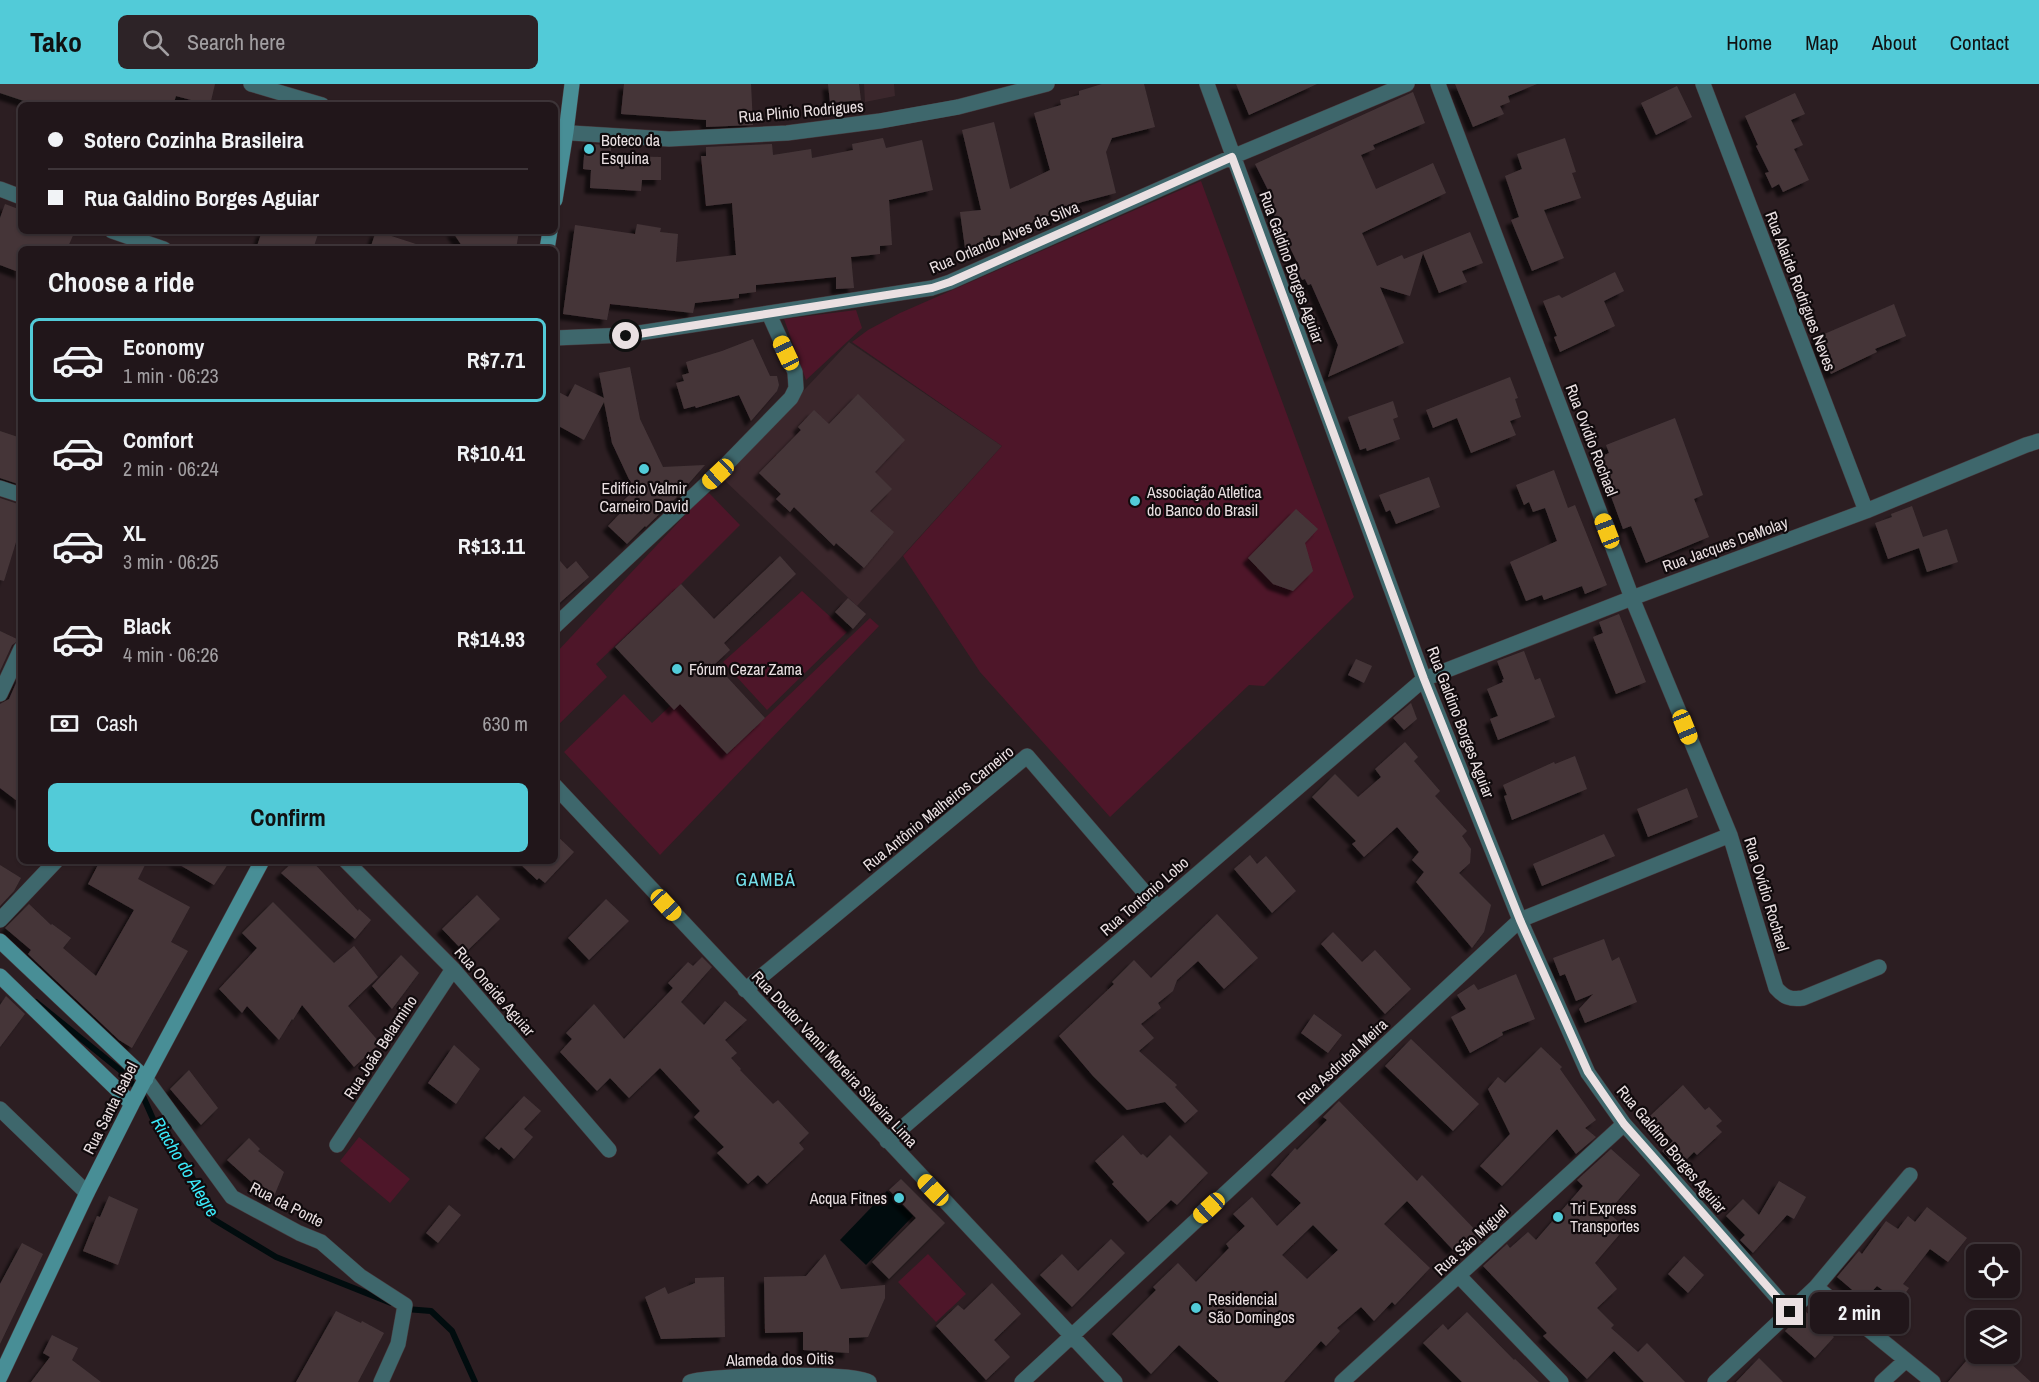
<!DOCTYPE html>
<meta charset="utf-8">
<style>
body{margin:0;font-family:"Archivo Narrow",sans-serif;background:#2d2327;color:#f1f3f6;height:100vh;display:flex;flex-direction:column;font-size:22px;white-space:nowrap}
*{box-sizing:border-box;margin:0}
p{font-size:20px;color:#a29fa2}
.icon{flex:none;width:33px;height:33px;fill:none;stroke:currentColor;stroke-width:2;stroke-linecap:round;stroke-linejoin:round}
.map{position:relative;flex:1;overflow:hidden}
.sheet{position:absolute;left:18px;top:162px;width:540px;height:618px;display:flex;flex-direction:column;background:#21161a;border-radius:9px;box-shadow:0 2px 4px #0004,0 0 0 2px #3e3539}
.sheet>*{flex:none}
.guide{position:absolute;left:18px;top:18px;width:540px;height:132px;border-radius:9px;box-shadow:0 2px 4px #0004,0 0 0 2px #3e3539;display:grid;align-content:center;height:132px;padding:0 30px;background:#21161a}
.tools{position:absolute;left:1966px;top:1160px;display:grid;gap:12px}
.tools a{display:grid;place-items:center;width:54px;height:54px;border-radius:9px;background:#21161a;box-shadow:0 2px 4px #0004,0 0 0 2px #3e3539;font-size:30px}
.end{position:absolute;width:27px;height:27px;margin:-14px;border:8px solid #eae0e2;background:#111;box-shadow:0 0 0 3px #111}
.from{border-radius:50%}
.bubble{position:absolute;height:42px;border-radius:9px;background:#21161a;box-shadow:0 2px 4px #0004,0 0 0 2px #3e3539;font-size:20px;font-weight:700;line-height:42px;text-align:center}
.car{position:absolute;width:18px;height:36px;margin:-18px -9px;border-radius:8px;box-shadow:0 0 4px 2px #0007;background:linear-gradient(#f5c518 24%,#345 0 40%,#f5c518 0 76%,#345 0 86%,#f5c518 0)}
.guide b{display:flex;align-items:center;gap:21px;height:57px;font-size:22px}
.guide b+b{border-top:2px solid #3e3539}
.guide i{width:15px;height:15px;background:#f1f3f6}
ul{padding:0;list-style:none}
li{display:flex;align-items:center;gap:18px;height:84px;margin:0 12px 9px;padding:0 18px;border:3px solid transparent;border-radius:9px}
li div{flex:1}
li b{display:block;font-size:22px}
li em{font-style:normal;font-weight:700}
li.on{border-color:#52cbd8}
li>.icon{width:54px;height:54px;stroke-width:1.5}
h2{padding:0 30px;font-size:27px;line-height:72px}
.pay{display:flex;align-items:center;gap:15px;height:66px;padding:0 30px;font-size:22px}
.pay p{margin-inline-start:auto}
.primary-button{display:flex;gap:12px;margin-top:auto;padding:12px 30px}
.primary-button a{flex:1;height:69px;border-radius:9px;background:#52cbd8;color:#111;font-size:24px;font-weight:700;line-height:69px;text-align:center}
header{display:flex;align-items:center;gap:36px;box-sizing:border-box;height:84px;padding:0 30px;background:#52cbd8;color:#111}
header strong{font-size:28px}
nav{display:flex;gap:33px;margin-inline-start:auto;font-size:21px}
.search{width:420px;height:54px;background:#2d2327;display:flex;align-items:center;gap:15px;box-sizing:border-box;padding:0 21px;border-radius:9px;color:#a29fa2;font-size:22px}
.map>svg:first-child{display:block}
.built{fill:#3b272c}
.green{fill:#4e1629}
.water{fill:#010c0e}
.lines{fill:none;stroke-linecap:round;stroke-linejoin:round}
.stream{stroke:#010c0e;stroke-width:6}
.building{fill:#453639;fill-rule:evenodd;filter:url(#shadow)}
.street-casing{stroke:#47393d;stroke-width:16}
.secondary-casing{stroke:#47393d;stroke-width:16}
.street{stroke:#3e676c;stroke-width:15}
.secondary{stroke:#488e96;stroke-width:15}
.route{stroke:#eae0e2;stroke-width:8}
.poi-dot{fill:#52cbd8;stroke:#100a0c;stroke-width:2}
.labels{text-anchor:middle;stroke-width:4.5;stroke-linejoin:round;paint-order:stroke}
.street-label{font-size:16px;fill:#eae0e2;stroke:#100a0c}
.poi-label{font-size:16px;fill:#eae0e2;stroke:#100a0c;text-anchor:start}
.neighbourhood-label{font-size:18px;letter-spacing:1.5px;fill:#75e0eb;stroke:#100a0c}
.water-label{font-size:18px;font-style:italic;fill:#3be9f9;stroke:#100a0c}
</style>
<header>
<strong>Tako</strong>
<div class="search"><svg class="icon" aria-label="search" viewBox="0 0 24 24"><circle cx="10" cy="10" r="6"/><path d="M15 15l6 6"/></svg>Search here</div>
<nav><a>Home</a><a>Map</a><a>About</a><a>Contact</a></nav>
</header>
<div class="map">
<svg width="2039" height="1298" viewBox="0 0 2039 1298">
<defs>
<filter id="shadow"><feDropShadow dx="-5.5" dy="5.5" stdDeviation="1.5" flood-color="#0009"/></filter>
</defs>
<rect width="100%" height="100%" fill="#2c1e22"/>
<path class="built" d="M864 0H894L895 12 865 18Z
M849 258 1002 362 857 522 722 394Z"/>
<path class="green" d="M1201 97 1354 513 1264 602 1249 601 1110 733 980 588 903 472 1002 362 852 258 868 246 900 229Z
M856 226 862 244 806 296 784 235Z
M709 409 740 441 681 500 596 580 607 593 555 644V570L701 414Z
M802 507 847 548 767 626 723 578Z
M870 534 879 542 660 771 564 668 624 610 652 639 670 622 680 620 727 670Z
M359 1053 410 1095 390 1119 340 1077Z
M928 1170 966 1210 936 1238 898 1198Z"/>
<path class="water" d="M887 1107 913 1132 866 1181 840 1156Z"/>
<g class="lines">
<path class="stream" d="M36 918 120 986 142 1010 153 1035 185 1079 213 1135 276 1173 391 1219
M406 1225 431 1227 452 1247 475 1298"/>
</g>
<path class="building" d="M0 0H215L210 21 176 12 173 21H36L0 9Z
M624 0H751L753 41 706 43V36L621 30Z
M828 0H859L861 16 830 19Z
M1102 0H1144L1155 43 1112 54 1106 68 1116 109 1082 118 1019 144V149L983 153 984 162 965 164 960 128 981 126 962 46 994 38 1010 105 1050 86 1034 29 1061 21 1060 16 1079 11V7Z
M1236 0H1317L1249 31Z
M1455 0H1537L1508 12 1510 18 1500 22 1504 30 1473 43Z
M1677 2 1692 33 1656 51 1641 19Z
M1413 8 1425 39 1373 61 1375 65 1361 71 1376 105 1433 79 1446 109 1362 149 1377 182 1402 171 1404 175 1470 148 1483 179 1462 187 1467 198 1439 209 1423 169 1410 212 1380 203 1404 259 1328 293 1338 261 1311 200 1308 201 1305 195 1302 196 1294 180 1297 178 1265 112 1270 110 1255 80Z
M1795 9 1805 30 1791 36 1803 61 1794 65 1809 96 1783 108 1779 100 1772 104 1765 89 1769 88 1756 62 1758 61 1745 32Z
M883 54 886 64 922 56 933 106 889 116 892 161 880 162V170L851 173 854 204 836 205V193L756 201V208L739 210V214L695 219 693 229 610 220 607 236 563 230 575 141 635 150 637 140 661 144 660 148 678 150 676 178 736 171 732 119 706 122 701 72H706V63L772 60 773 71 811 65 812 74 853 66 852 60Z
M1565 54 1576 88 1572 89 1581 114 1544 126 1564 174 1532 187 1511 136 1519 133 1505 92 1522 85 1517 70Z
M585 60 611 61V72L661 73V96H642L641 107 590 104 591 86 583 85Z
M5 120 21 126V147H75L67 165H21V189L0 181V134Z
M262 147H319L313 165H256Z
M376 147 422 162V165H370Z
M452 147H519L516 165H464Z
M1615 188 1624 207 1604 217 1615 242 1560 268 1554 253 1557 252 1543 217 1559 211 1562 214Z
M1894 220 1906 252 1875 265 1877 268 1831 290 1815 254Z
M753 255 770 292H777L779 301 777 307 751 337 739 311 696 324 695 322 684 325 676 299 684 297 682 291 689 289 686 278 722 267Z
M630 283 640 335 663 383 705 381 675 415 646 443 645 442 627 460 608 442 626 423 622 418 634 406 612 359 604 318 584 356 555 340V306L568 313 575 300 604 314 599 289Z
M1510 293 1518 314 1515 315 1521 333 1510 337 1516 351 1471 369 1457 334 1433 344 1426 326Z
M858 310 905 356 875 388 892 405 870 427 894 448 864 484 836 459 834 462 794 423 790 428 776 415 781 410 759 389 801 346 798 343 814 326 829 340Z
M1393 317 1398 333 1393 335 1400 355 1367 367 1366 364 1360 366 1348 333Z
M1675 334 1703 411 1694 415 1709 453 1646 479 1631 442 1623 445 1597 374 1609 369 1606 361Z
M0 347 21 354V401L0 394Z
M1554 386 1568 424 1575 421 1607 501 1585 510 1582 502 1544 516 1542 511 1526 517 1510 478 1557 457 1545 424 1533 428 1529 418 1524 421 1516 401Z
M1429 393 1440 423 1396 440 1390 426 1386 428 1379 411Z
M0 414 21 421V456L17 455 4 497 0 496Z
M1912 422 1923 453 1947 445 1958 478 1927 488 1919 464 1888 475 1875 439 1892 433 1891 430Z
M1296 425 1318 445 1305 459 1313 487 1293 507 1273 500 1248 474Z
M555 471 567 485 576 477 589 493 555 523Z
M780 472 796 490 724 559 730 566 715 580 765 634 727 670 680 620 674 626 615 563 681 500 714 535Z
M848 514 866 530 853 545 835 528Z
M1619 530 1646 598 1616 610 1593 553 1603 549 1599 538Z
M0 547 19 556 12 561 0 587Z
M1524 567 1535 596 1540 594 1555 633 1498 656 1490 635 1498 632 1487 605 1503 598 1502 596 1504 595 1497 577Z
M1356 575 1372 582 1364 599 1348 591Z
M21 588V720L0 704V620L9 615Z
M1411 619 1417 635 1404 646 1393 634Z
M1405 658 1418 673 1414 677 1440 707 1435 712 1467 747 1462 752 1471 765 1470 779 1459 789 1491 821 1484 848 1472 864 1416 798 1424 788 1412 776 1419 768 1397 743 1364 773 1352 760 1356 757 1312 713 1335 690 1358 713 1381 693 1375 685Z
M1575 672 1587 705 1512 736 1504 712 1507 711 1503 701 1554 678 1555 680Z
M1687 704 1698 733 1648 753 1637 725Z
M555 750 574 768 545 799 539 794 537 796 517 777H555Z
M1604 750 1615 772 1542 802 1533 780Z
M1250 771 1257 780 1266 772 1296 807 1272 829 1234 785Z
M100 777H147L138 795 190 823 171 858 188 867 132 964 119 956 28 870 31 866 5 844 29 820 51 841 52 840 71 854 63 864 96 892 134 826 88 800Z
M173 777H230L214 801Z
M294 777H312L358 827 359 825 371 836 355 855 281 789Z
M0 781 21 794 14 807 0 822Z
M477 811 500 835 465 869 442 845Z
M606 815 629 837 589 876 568 854Z
M273 818 334 879 354 862 378 893 348 922 380 959 354 983 302 921 293 936 292 935 279 956 247 922 242 929 219 905 257 864 242 849Z
M1217 830 1258 874 1224 905 1198 877 1177 896 1173 907 1158 919 1161 924 1141 940 1154 954 1139 967 1177 1001 1175 1003 1198 1027 1185 1039 1165 1018 1127 1026 1093 992 1059 952 1114 900 1112 898 1134 876 1151 894Z
M1333 848 1362 878 1375 866 1411 905 1385 930 1321 860Z
M1604 855 1612 877 1619 873 1637 918 1585 939 1579 925 1593 910 1576 917 1565 890 1560 892 1553 874Z
M401 871 419 889 392 925 372 902Z
M702 873 712 883 681 918 704 941 725 917 747 936 725 956 737 969 731 974 741 985 740 986 773 1020 778 1016 809 1049 799 1059 804 1065 767 1100 758 1091 748 1100 717 1069 724 1063 694 1033 700 1027 660 984 629 1014 610 994 597 1007 560 968 572 955 566 949 594 920 624 955 673 904 668 899 688 878 693 882Z
M1516 890 1535 935 1502 948 1503 951 1470 969 1451 933 1466 925 1457 911 1474 900 1478 906Z
M6 912 25 930 0 963V921Z
M1314 930 1342 951 1328 969 1301 949Z
M1411 955 1479 1020 1453 1047 1385 982Z
M454 961 480 985 456 1020 428 999Z
M1541 963 1562 983 1560 985 1596 1036 1585 1044 1596 1053 1576 1070 1557 1045 1502 1102 1480 1082 1510 1050 1488 1005 1498 993 1505 999Z
M189 986 218 1024 201 1041 170 1005Z
M1683 1001 1705 1026 1709 1023 1722 1037 1716 1042 1722 1048 1697 1071 1694 1068 1678 1084 1662 1067 1673 1057 1650 1032Z
M524 1012 541 1027 524 1045 533 1053 514 1075 501 1063 499 1066 485 1054Z
M1339 1017 1417 1097 1422 1091 1484 1155 1469 1168 1460 1159 1453 1166 1407 1117 1384 1140 1430 1184 1395 1221 1392 1218 1374 1237 1361 1223 1337 1244 1340 1247 1326 1262 1321 1257 1284 1298H1219L1179 1261 1151 1290 1112 1250 1156 1206 1153 1203 1178 1179 1196 1198 1229 1164 1226 1160 1245 1142 1233 1130 1252 1113 1277 1142 1301 1119 1271 1091 1295 1064 1297 1066 1327 1036 1323 1033ZM1313 1141 1338 1166 1307 1195 1282 1171Z
M1123 1051 1141 1071 1143 1070 1147 1074 1170 1051 1208 1089 1177 1121 1171 1116 1148 1138 1112 1100 1114 1098 1095 1077Z
M249 1054 260 1065 258 1067 284 1088 272 1117 227 1076Z
M1611 1065 1640 1091 1608 1128 1625 1144 1595 1179 1617 1205 1597 1224 1614 1241 1611 1244 1638 1268 1647 1259 1685 1298H1644L1614 1267 1587 1295 1543 1252 1547 1249 1483 1182 1507 1160 1510 1164 1528 1148 1536 1156 1583 1102 1577 1096Z
M901 1095 945 1139 889 1195 872 1178 916 1134 889 1106Z
M1779 1097 1806 1113 1794 1135 1787 1131 1753 1169 1740 1156 1745 1151 1726 1132 1743 1115 1759 1131Z
M109 1112 138 1125 118 1181 83 1167 97 1132 100 1133Z
M449 1121 461 1131 438 1159 426 1149Z
M1927 1123 1967 1154 1948 1178 1930 1165 1903 1200 1909 1204 1899 1218 1877 1202 1864 1216 1837 1193 1859 1167 1862 1170 1886 1137 1898 1145 1908 1132 1915 1138Z
M1111 1155 1125 1169 1072 1223 1040 1191 1062 1170 1078 1187Z
M22 1159 43 1170 0 1260V1200Z
M825 1170 841 1205 885 1201V1214L868 1253 849 1254V1269L803 1266V1248L765 1249 764 1193 806 1192Z
M1684 1172 1704 1191 1688 1209 1668 1190Z
M724 1193 725 1253 661 1255 645 1213 665 1203 668 1210 695 1199V1194Z
M992 1199 1021 1230 994 1256 1010 1273 986 1296 936 1242 958 1221 964 1226Z
M336 1227 361 1239 362 1237 384 1249 358 1298H296Z
M1805 1227 1834 1253 1815 1274 1785 1247Z
M1467 1228 1514 1276 1515 1275 1539 1298H1462L1423 1259 1443 1240 1448 1246Z
M52 1251 78 1264 72 1276 101 1298H31L50 1273 43 1269Z
M1973 1269H1999L2031 1298H1948Z
M1759 1274 1783 1298H1736Z"/>
<g class="lines">
<g class="street-casing">
<path id="street" d="M251 0 322 21
M1207 0 1424 595 1520 836 1588 989 1624 1040 1790 1228
M1438 0 1632 514 1730 751 1776 904C1784 913 1790 916 1803 914L1879 883
M1703 0 1866 427
M555 48 669 55 787 49 880 37 958 23 1047 0
M0 105 21 113
M112 147 164 165
M555 254 626 251 932 204 950 198 1232 73 1407 0
M0 404 21 411
M555 542 718 389 791 314 796 304 795 288 769 230
M0 610 21 565
M555 702 1115 1298
M346 777 453 885 609 1066
M0 836 56 777
M745 906 1027 672 1158 824
M146 995 232 1113 299 1149 321 1158 360 1192 405 1221 398 1260 381 1298
M0 1025 87 1109
M887 1057 1424 595 1632 514 1866 427 2026 361 2039 357
M337 1061 453 885
M1459 1192 1561 1298
M1816 1203 1933 1298
M690 1298C711 1291 854 1287 869 1298
M1022 1298 1520 836 1730 751
M1342 1298 1624 1040
M1715 1298 1816 1203 1910 1091
M1882 1298 1905 1277"/>
</g>
<g class="secondary-casing">
<path id="secondary" d="M555 116 566 48 572 0
M547 165 550 147
M0 857 146 995
M0 892 132 1020
M0 1293 87 1109 132 1020 262 777"/>
</g>
<use href="#street" class="street"/>
<use href="#secondary" class="secondary"/>
</g>
<g class="lines">
<path class="route" d="M626 252 932 204 950 198 1232 73 1424 595 1520 836 1588 988 1624 1040 1790 1228"/>
</g>
<g class="poi-dot">
<circle cx="589" cy="65" r="6"/>
<circle cx="644" cy="385" r="6"/>
<circle cx="1135" cy="417" r="6"/>
<circle cx="677" cy="585" r="6"/>
<circle cx="899" cy="1114" r="6"/>
<circle cx="1558" cy="1133" r="6"/>
<circle cx="1196" cy="1224" r="6"/>
</g>
<g class="labels">
<g class="street-label">
<text transform="translate(801 27) rotate(-5)" y="6">Rua Plinio Rodrigues</text>
<text transform="translate(1004 153) rotate(-23)" y="6">Rua Orlando Alves da Silva</text>
<text transform="translate(1292 183) rotate(70)" y="6">Rua Galdino Borges Aguiar</text>
<text transform="translate(1801 207) rotate(69)" y="6">Rua Alaide Rodrigues Neves</text>
<text transform="translate(1592 356) rotate(69)" y="6">Rua Ovídio Rochael</text>
<text transform="translate(1725 460) rotate(-20)" y="6">Rua Jacques DeMolay</text>
<text transform="translate(1461 638) rotate(69)" y="6">Rua Galdino Borges Aguiar</text>
<text transform="translate(938 724) rotate(-39)" y="6">Rua Antônio Malheiros Carneiro</text>
<text transform="translate(1767 810) rotate(73)" y="6">Rua Ovídio Rochael</text>
<text transform="translate(1144 812) rotate(-41)" y="6">Rua Tontonio Lobo</text>
<text transform="translate(495 907) rotate(49)" y="6">Rua Oneide Aguiar</text>
<text transform="translate(380 963) rotate(-57)" y="6">Rua João Belarmino</text>
<text transform="translate(835 975) rotate(47)" y="6">Rua Doutor Vanni Moreira Silveira Lima</text>
<text transform="translate(1342 977) rotate(-43)" y="6">Rua Asdrubal Meira</text>
<text transform="translate(110 1024) rotate(-63)" y="6">Rua Santa Isabel</text>
<text transform="translate(1672 1065) rotate(50)" y="6">Rua Galdino Borges Aguiar</text>
<text transform="translate(287 1120) rotate(27)" y="6">Rua da Ponte</text>
<text transform="translate(1471 1156) rotate(-43)" y="6">Rua São Miguel</text>
<text transform="translate(780 1275) rotate(-1)" y="6">Alameda dos Oitis</text>
</g>
<g class="poi-label">
<text x="601" y="62">Boteco da<tspan x="601" dy="18">Esquina</tspan></text>
<text x="644" y="410" text-anchor="middle">Edifício Valmir<tspan x="644" dy="18">Carneiro David</tspan></text>
<text x="1147" y="414">Associação Atletica<tspan x="1147" dy="18">do Banco do Brasil</tspan></text>
<text x="689" y="591">Fórum Cezar Zama</text>
<text x="887" y="1120" text-anchor="end">Acqua Fitnes</text>
<text x="1570" y="1130">Tri Express<tspan x="1570" dy="18">Transportes</tspan></text>
<text x="1208" y="1221">Residencial<tspan x="1208" dy="18">São Domingos</tspan></text>
</g>
<g class="neighbourhood-label">
<text x="766" y="802">GAMBÁ</text>
</g>
<g class="water-label">
<text transform="translate(185 1083) rotate(59)" y="6">Riacho do Alegre</text>
</g>
</g>
</svg>
<div class="tools">
<a><svg class="icon" aria-label="locate" viewBox="0 0 24 24"><circle cx="12" cy="12" r="6"/><path d="M12 2v4M12 18v4M2 12h4M18 12h4"/></svg></a>
<a><svg class="icon" aria-label="layers" viewBox="0 0 24 24"><path d="M12 4l9 5-9 5-9-5zM3 14l9 5 9-5"/></svg></a>
</div>
<i class="end from" style="left:626px;top:252px"></i>
<i class="end" style="left:1790px;top:1228px"></i>
<div class="bubble" style="left:1810px;top:1208px;width:99px">2 min</div>
<i class="car" style="left:786px;top:269px;rotate:335deg"></i>
<i class="car" style="left:718px;top:390px;rotate:227deg"></i>
<i class="car" style="left:1607px;top:447px;rotate:339deg"></i>
<i class="car" style="left:1685px;top:643px;rotate:158deg"></i>
<i class="car" style="left:666px;top:821px;rotate:137deg"></i>
<i class="car" style="left:933px;top:1106px;rotate:316deg"></i>
<i class="car" style="left:1209px;top:1124px;rotate:227deg"></i>
<div class="guide">
<b><i class="from"></i>Sotero Cozinha Brasileira</b>
<b><i></i>Rua Galdino Borges Aguiar</b>
</div>
<section class="sheet">
<h2>Choose a ride</h2>
<ul>
<li class="on"><svg class="icon" aria-label="car" viewBox="0 0 24 24"><path d="M5 17H2v-5l4-1 3-4h7l3 4 3 1v5h-3M9 17h6M6 11h13"/><circle cx="7" cy="17" r="2"/><circle cx="17" cy="17" r="2"/></svg><div><b>Economy</b><p>1 min · 06:23</p></div><em>R$7.71</em></li>
<li><svg class="icon" aria-label="car" viewBox="0 0 24 24"><path d="M5 17H2v-5l4-1 3-4h7l3 4 3 1v5h-3M9 17h6M6 11h13"/><circle cx="7" cy="17" r="2"/><circle cx="17" cy="17" r="2"/></svg><div><b>Comfort</b><p>2 min · 06:24</p></div><em>R$10.41</em></li>
<li><svg class="icon" aria-label="car" viewBox="0 0 24 24"><path d="M5 17H2v-5l4-1 3-4h7l3 4 3 1v5h-3M9 17h6M6 11h13"/><circle cx="7" cy="17" r="2"/><circle cx="17" cy="17" r="2"/></svg><div><b>XL</b><p>3 min · 06:25</p></div><em>R$13.11</em></li>
<li><svg class="icon" aria-label="car" viewBox="0 0 24 24"><path d="M5 17H2v-5l4-1 3-4h7l3 4 3 1v5h-3M9 17h6M6 11h13"/><circle cx="7" cy="17" r="2"/><circle cx="17" cy="17" r="2"/></svg><div><b>Black</b><p>4 min · 06:26</p></div><em>R$14.93</em></li>
</ul>
<div class="pay"><svg class="icon" aria-label="cash" viewBox="0 0 24 24"><path d="M3 7h18v10H3z"/><circle cx="12" cy="12" r="2"/></svg>Cash<p>630 m</p></div>
<div class="primary-button"><a>Confirm</a></div>
</section>
</div>
